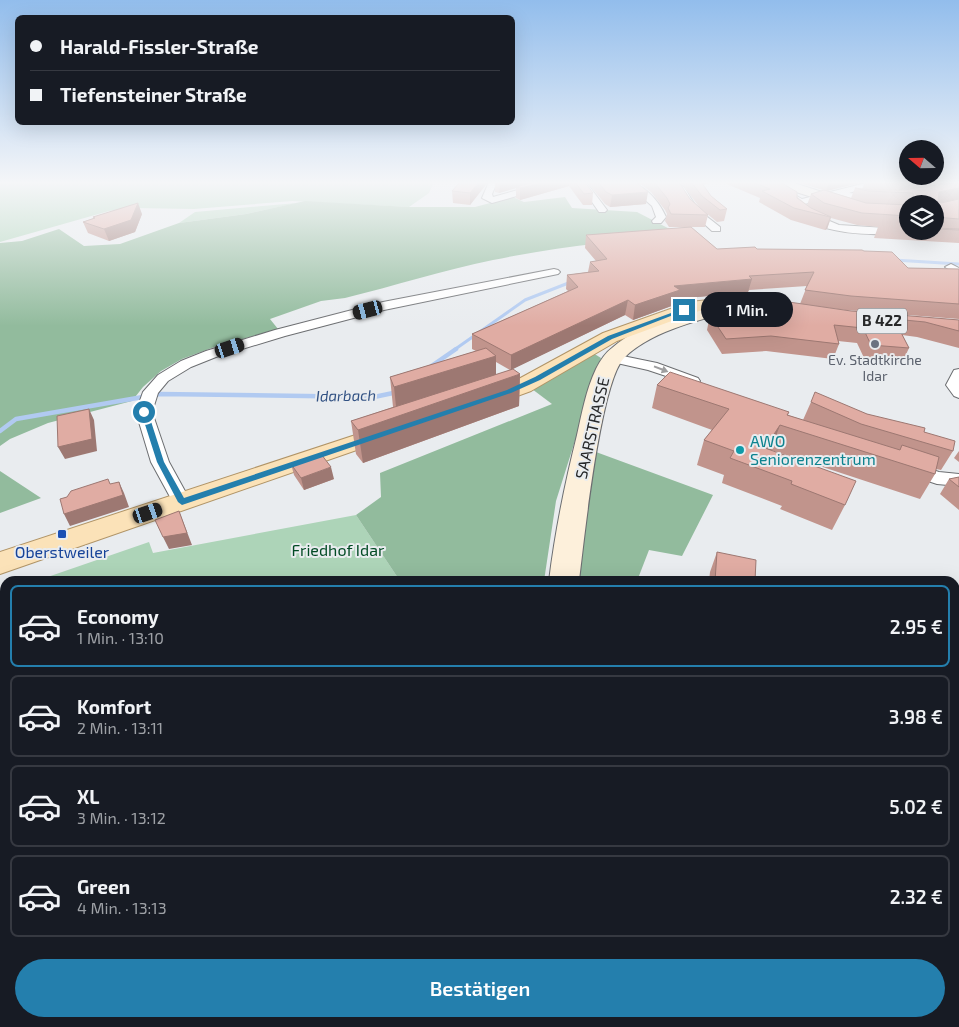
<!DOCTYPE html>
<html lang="de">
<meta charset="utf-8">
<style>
body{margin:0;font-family:"Exo 2",sans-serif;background:#20242c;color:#f1f3f6;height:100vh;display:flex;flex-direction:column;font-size:19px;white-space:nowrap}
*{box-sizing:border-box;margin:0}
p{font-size:16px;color:#9ea1a6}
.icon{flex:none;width:28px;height:28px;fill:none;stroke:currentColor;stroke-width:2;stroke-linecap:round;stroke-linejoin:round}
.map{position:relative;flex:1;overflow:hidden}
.sheet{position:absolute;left:0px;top:576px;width:960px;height:451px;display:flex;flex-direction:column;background:#171b24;border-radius:15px 15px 0 0;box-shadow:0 5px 20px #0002}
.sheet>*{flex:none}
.top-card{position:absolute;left:15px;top:15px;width:500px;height:110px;border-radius:8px;box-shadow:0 5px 20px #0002;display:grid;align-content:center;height:110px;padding:0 15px;background:#171b24}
.needle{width:32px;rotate:290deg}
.buttons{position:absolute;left:899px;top:140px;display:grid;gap:10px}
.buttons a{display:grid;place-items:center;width:45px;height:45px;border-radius:50%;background:#171b24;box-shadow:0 5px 20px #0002;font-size:25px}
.end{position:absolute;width:22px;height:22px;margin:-11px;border:6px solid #247fad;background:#fff;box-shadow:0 0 0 2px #fff}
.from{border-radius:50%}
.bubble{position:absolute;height:35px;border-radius:18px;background:#171b24;box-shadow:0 5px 20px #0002;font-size:16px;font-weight:600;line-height:35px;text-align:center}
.car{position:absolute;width:15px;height:30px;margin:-15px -8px;border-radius:6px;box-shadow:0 0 4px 1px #0007;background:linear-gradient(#222 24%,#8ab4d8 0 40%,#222 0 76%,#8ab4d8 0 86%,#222 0)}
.top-card b{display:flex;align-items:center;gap:18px;height:48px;font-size:19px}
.top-card b+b{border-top:1px solid #363941}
.top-card i{width:12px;height:12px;background:#f1f3f6}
ul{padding:9px 0 0;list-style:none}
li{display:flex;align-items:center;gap:15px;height:82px;margin:0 10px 8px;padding:0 5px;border:2px solid #363941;border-radius:8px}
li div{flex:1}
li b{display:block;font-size:19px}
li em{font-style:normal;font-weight:600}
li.on{border-color:#247fad}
li>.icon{width:45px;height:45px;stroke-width:1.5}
.action{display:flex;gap:10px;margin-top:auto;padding:10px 15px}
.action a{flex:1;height:58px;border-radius:30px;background:#247fad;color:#fff;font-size:20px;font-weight:600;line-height:58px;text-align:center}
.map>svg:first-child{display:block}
.green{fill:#add4b8}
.forest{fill:#92bb9d}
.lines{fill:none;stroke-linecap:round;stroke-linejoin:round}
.stream-far1{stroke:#b1caf1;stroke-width:3}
.stream{stroke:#b1caf1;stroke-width:4.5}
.street-casing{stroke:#6c6e71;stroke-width:2}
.secondary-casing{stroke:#6c6e71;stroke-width:2}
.primary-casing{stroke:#b09467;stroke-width:2}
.street{fill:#fff;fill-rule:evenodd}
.secondary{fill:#fdf0db;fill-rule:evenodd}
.primary{fill:#fbe2b8;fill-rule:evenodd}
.wall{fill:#c1948c;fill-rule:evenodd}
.shaded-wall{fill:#9d7872}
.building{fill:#e0aca3;stroke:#9d7872}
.oneway{fill:#9e9e9f}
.route{fill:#247fad}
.worship-dot{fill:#6b7280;stroke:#e9ecef;stroke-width:2}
.culture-dot{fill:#0f9aa8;stroke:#e9ecef;stroke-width:2}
.transit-dot{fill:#1a4fb4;stroke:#e9ecef;stroke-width:2}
.labels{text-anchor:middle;stroke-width:4;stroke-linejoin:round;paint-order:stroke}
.far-worship-label{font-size:14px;fill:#5b616d;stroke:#e9ecef}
.shield{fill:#e9ecef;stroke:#616364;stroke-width:1}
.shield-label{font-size:15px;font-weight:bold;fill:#272829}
.far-water-label{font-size:15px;font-style:italic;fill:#315183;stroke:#e9ecef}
.street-label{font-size:16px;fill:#272829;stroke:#e9ecef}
.culture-label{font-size:16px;fill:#0d838f;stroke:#e9ecef;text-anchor:start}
.park-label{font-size:16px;fill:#024b25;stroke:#e9ecef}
.transit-label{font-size:16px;fill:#164399;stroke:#e9ecef}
</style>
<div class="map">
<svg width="959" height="1027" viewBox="0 0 959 1027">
<rect width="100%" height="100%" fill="#e9ecef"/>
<path class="green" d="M0 182H434L429 193 409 207 292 201 194 209 134 208 109 211 0 242Z
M297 203 246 214 179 223 195 212Z
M356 515 400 581H36L149 542 153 553Z
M5 592V982L0 984V594Z"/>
<path class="forest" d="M513 197 524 202 565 197 572 208 637 212 687 238C623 239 557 247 493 260 444 270 394 286 345 298L321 301 270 319 278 329 217 346 182 359 161 371 143 387 132 401 48 423 10 439 0 446V243L22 241 59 229 84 246 120 244 179 223 246 214 305 201 409 207H475Z
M593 353 601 358 556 501 544 581H400L356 515 381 497 380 473 552 404 532 389Z
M596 452 713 495 682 556 649 550 637 581H571L578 514Z
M0 471 41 498 0 513Z
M959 973V1027H597L596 1023 955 1022V974Z
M5 982V1022L193 1023 186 1027H0V984Z"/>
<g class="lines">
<path class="stream-far1" d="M894 260 959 264
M454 350 525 300 571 282"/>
<path class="stream" d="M430 367 456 349
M0 431 16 419 160 394 374 397 398 392"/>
<g class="street-casing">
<path id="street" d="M489 182H497L492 194 493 197 539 184 541 182H550L545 188 492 203 482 198Z
M578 182H586L607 210 605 212H599Z
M625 182C643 182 659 201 666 217L661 223H653L652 221 656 217 652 206Z
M660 182C688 182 682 187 696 206 702 214 712 220 720 227V231H712L689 210 678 191Z
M762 182H772L802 199 870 182H884L849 193 876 195 881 198 879 200 852 199 838 195 801 205Z
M806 211 839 225 901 229 906 232 901 235C872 234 822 236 801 214Z
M951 264 959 268V276L945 267Z
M554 269 558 270 560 272 558 274 384 310 285 336 216 357 191 367 168 381 158 393 152 412 169 462 191 502 189 506 182 508 175 506 151 462 136 412 143 392 158 375 181 361 206 351 275 330 383 302Z
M613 354 657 363 698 378 700 381 698 384 693 385 648 370 608 361 606 358Z
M959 369V398L954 396 946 385 954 370Z
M910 463 939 472 959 474V486L937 484 904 473 901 469 904 465Z
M373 1022H407L405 1027H371Z"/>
</g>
<g class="secondary-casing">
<path id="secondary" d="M773 182H791L863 205 908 207V215L862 213 774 185Z
M743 298 749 299 752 303 749 307C711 317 652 329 624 358 600 383 584 541 579 581H549C555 532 565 483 577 435 582 413 586 390 596 369 600 361 605 353 612 348 645 319 701 308 743 298Z
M959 916V962L955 963V917Z"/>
</g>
<g class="primary-casing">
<path id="primary" d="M727 298 757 299 818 308 825 310 827 314 825 318 818 320 742 309 699 311 617 341 531 391 493 405 485 407 477 405 474 400 477 395 515 381 603 333 690 302Z
M389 424 397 426 401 431 397 436 0 574V552Z"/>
</g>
<use href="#street" class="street"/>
<use href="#secondary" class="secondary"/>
<use href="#primary" class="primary"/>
</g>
<path class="wall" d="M460 182H488L470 205 453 203 452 191Z
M495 182H585L593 193 592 205H583L569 186 520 200 516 198V188L499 193 495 192Z
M587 182H714L703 184 711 196 727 209 724 221 717 222 700 208 681 183H680L690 199 708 215 705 227H691L717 249H757L864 251 908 268 959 269V319L845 310 808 305 851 311 959 320V348L917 337 902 335 909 348 902 363 865 360 857 343 838 341 839 344 833 359 766 351 722 354 707 330 710 315 778 314 782 301 800 304 807 286 749 290 748 292 678 299 677 304 633 320 625 315 512 369 520 374 519 406 363 463 356 454 351 421 393 407 390 377 476 351 472 349V334L568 291 566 289 567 275 588 272 590 262 596 261 585 248 586 235 690 227H669L665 221 667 214 665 210 651 192 639 183 646 204 610 207 605 204ZM496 362 510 370 496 375Z
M722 182H780L807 205 811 194 823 190 796 182H863L827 191 851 198 855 188 862 189 865 182H959V243L874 238 878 227 857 225 831 218 827 229 825 230 791 220 759 202 760 198ZM908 204H935V231H908Z
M142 214 135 232 109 241 88 233 83 222 94 218 93 217Z
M657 385 789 412 788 415 803 420 811 402 867 414 924 432 953 451 941 470 936 469 935 474 920 499 771 450 845 505 832 530 780 509 782 506 722 483 724 475 697 465 704 440 712 430 652 408Z
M959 451V462L954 458Z
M291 464 334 479 304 490 294 475Z
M959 477V510L940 494 949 479Z
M717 552 755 581H709L710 572Z
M955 693 959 697V754L956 750 957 749 955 748Z"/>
<path class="shaded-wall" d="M479 182H488L470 205V193Z
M500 182H536L516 187V188L499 193Z
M546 182H569V186L520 200V188Z
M695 182H714L694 186Z
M829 182H863L826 191Z
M902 182H959V183L898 192Z
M959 188V199L934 204 939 192Z
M648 192 646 204 610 207 612 195Z
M138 203 142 214 135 232 109 241 104 229Z
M830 217H831L827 229 825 230Z
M752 279 748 292 678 299 677 304 633 320 635 305 674 286Z
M628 300 625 315 511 370V355Z
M496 356V382L520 374 519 406 363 463 358 430 397 416 394 387Z
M89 409 94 420 97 451 65 459 58 447Z
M780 425 771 450 759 469 765 448Z
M331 467 334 479 304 490 301 478Z
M119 482 124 493 129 507 70 526 64 514Z
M179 511 192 545 169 549 163 537Z
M959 686V688L955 692V688Z
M959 836V846L955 847V837Z
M267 1022H274L275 1027H268Z"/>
<path class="building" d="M460 182H479L470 193 452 191Z
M534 182H546L520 188 516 187Z
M575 182H585L593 193 584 194Z
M598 182H636L648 192 612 195 606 192Z
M654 182H679L690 199 708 215 671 214 668 208 670 204 667 198Z
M691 182H701L711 196 727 209 720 210 702 196Z
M752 182H780L797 192V198L811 208 831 217H830L794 208 762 191 770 189Z
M959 182V188L939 192 938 201 941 203 959 199V219L935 217V204H914L915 203 913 193 868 191 855 188 871 190H903Z
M824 190 866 203 908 205V216L862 213 824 203 811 194Z
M138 203 131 220 104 229 83 222 95 218 93 217Z
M691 227 717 249 755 247 757 249 862 250 864 251 892 252 908 268 959 269V304L851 296 805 290 814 272 749 276 752 279 674 286 680 290 635 305 628 300 511 355 472 334 578 287 567 275 599 271 590 262 607 259 586 235Z
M935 228 959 229V230L935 229Z
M782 301 851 311 959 320V331L925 322 894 319 909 348 871 345 863 328 834 325 839 344 771 336 726 339 710 315 780 314Z
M486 348 496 356 394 387 390 377Z
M513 369 520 374 358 430 351 421Z
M670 372 789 412 787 415 900 450 902 445 939 457 935 474 780 425 765 448 856 481 845 505 791 484 792 481 730 458 734 451 704 440 729 409 657 385Z
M815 392 867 414 925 428 924 432 955 441 953 451 861 424 811 402Z
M89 409 92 439 58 447 57 416Z
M321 454 331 467 301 478 291 464Z
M959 477V487L949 479Z
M108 479 110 484 119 482 123 495 64 514 60 499 67 497 71 491Z
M179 511 187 533 163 537 155 520Z
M717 552 756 560 755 581H715Z
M955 679 959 683V686L955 688Z
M955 693 959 697V732L955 728Z
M955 777 959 781V836L955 837Z
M216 1022H267L268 1027H207Z"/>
<defs><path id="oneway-solid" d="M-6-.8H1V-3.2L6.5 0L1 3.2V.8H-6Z" transform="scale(1.25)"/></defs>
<use class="oneway" href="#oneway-solid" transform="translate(661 369) rotate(21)"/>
<linearGradient id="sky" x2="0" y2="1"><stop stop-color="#92bdec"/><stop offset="0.56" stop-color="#f5f6f8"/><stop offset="1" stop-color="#f5f6f8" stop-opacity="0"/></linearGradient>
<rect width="959" height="326" fill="url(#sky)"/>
<path class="route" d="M682 309 686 310 612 339 540 380 511 393 182 505 178 502 157 462 141 412 144 410 148 412 164 462 184 498 507 390 535 377 608 336Z"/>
<circle class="worship-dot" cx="875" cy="344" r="5"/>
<circle class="culture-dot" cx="740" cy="450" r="5"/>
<rect class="transit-dot" x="57" y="529" width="10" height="10" rx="2.5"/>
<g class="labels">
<g class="far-worship-label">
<text x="875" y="365">Ev. Stadtkirche<tspan x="875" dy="16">Idar</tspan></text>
</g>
<rect class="shield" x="857" y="308.5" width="50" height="25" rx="4"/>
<g class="shield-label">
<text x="882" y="326">B 422</text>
</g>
<g class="far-water-label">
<text transform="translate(346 396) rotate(-1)" y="5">Idarbach</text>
</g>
<g class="street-label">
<text transform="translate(592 428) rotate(-77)" y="6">SAARSTRASSE</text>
</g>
<g class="culture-label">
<text x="750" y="447">AWO<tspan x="750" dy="18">Seniorenzentrum</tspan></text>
</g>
<g class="park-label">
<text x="338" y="556">Friedhof Idar</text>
</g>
<g class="transit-label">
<text x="62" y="558">Oberstweiler</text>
</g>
</g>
</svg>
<div class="buttons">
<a><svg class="needle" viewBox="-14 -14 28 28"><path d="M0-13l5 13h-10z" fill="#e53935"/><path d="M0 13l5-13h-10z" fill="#9ea1a6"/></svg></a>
<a><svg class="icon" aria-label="layers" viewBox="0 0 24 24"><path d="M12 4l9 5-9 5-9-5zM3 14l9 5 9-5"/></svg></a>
</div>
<i class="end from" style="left:144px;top:412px"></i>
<i class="end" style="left:684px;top:310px"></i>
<div class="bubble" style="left:701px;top:292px;width:92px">1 Min.</div>
<i class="car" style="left:368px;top:310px;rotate:255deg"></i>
<i class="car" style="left:230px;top:348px;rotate:72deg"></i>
<i class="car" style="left:148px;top:513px;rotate:71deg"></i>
<div class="top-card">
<b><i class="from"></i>Harald-Fissler-Straße</b>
<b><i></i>Tiefensteiner Straße</b>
</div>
<section class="sheet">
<ul>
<li class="on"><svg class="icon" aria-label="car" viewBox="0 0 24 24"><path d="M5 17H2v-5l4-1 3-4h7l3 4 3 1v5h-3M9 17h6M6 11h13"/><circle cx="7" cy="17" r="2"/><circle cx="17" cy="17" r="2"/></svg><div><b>Economy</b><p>1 Min. · 13:10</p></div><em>2.95 €</em></li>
<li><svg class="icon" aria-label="car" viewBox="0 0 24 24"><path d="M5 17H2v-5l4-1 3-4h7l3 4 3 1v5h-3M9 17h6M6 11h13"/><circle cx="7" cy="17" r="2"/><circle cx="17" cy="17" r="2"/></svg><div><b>Komfort</b><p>2 Min. · 13:11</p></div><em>3.98 €</em></li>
<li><svg class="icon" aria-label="car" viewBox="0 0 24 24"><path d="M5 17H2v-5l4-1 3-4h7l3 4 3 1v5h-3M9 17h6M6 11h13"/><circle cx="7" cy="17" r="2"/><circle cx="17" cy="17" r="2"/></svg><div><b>XL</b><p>3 Min. · 13:12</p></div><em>5.02 €</em></li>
<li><svg class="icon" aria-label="car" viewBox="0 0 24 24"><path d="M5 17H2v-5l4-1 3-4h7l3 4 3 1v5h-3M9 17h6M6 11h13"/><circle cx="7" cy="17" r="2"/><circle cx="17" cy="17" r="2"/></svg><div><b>Green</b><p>4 Min. · 13:13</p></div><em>2.32 €</em></li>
</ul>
<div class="action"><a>Bestätigen</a></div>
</section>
</div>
